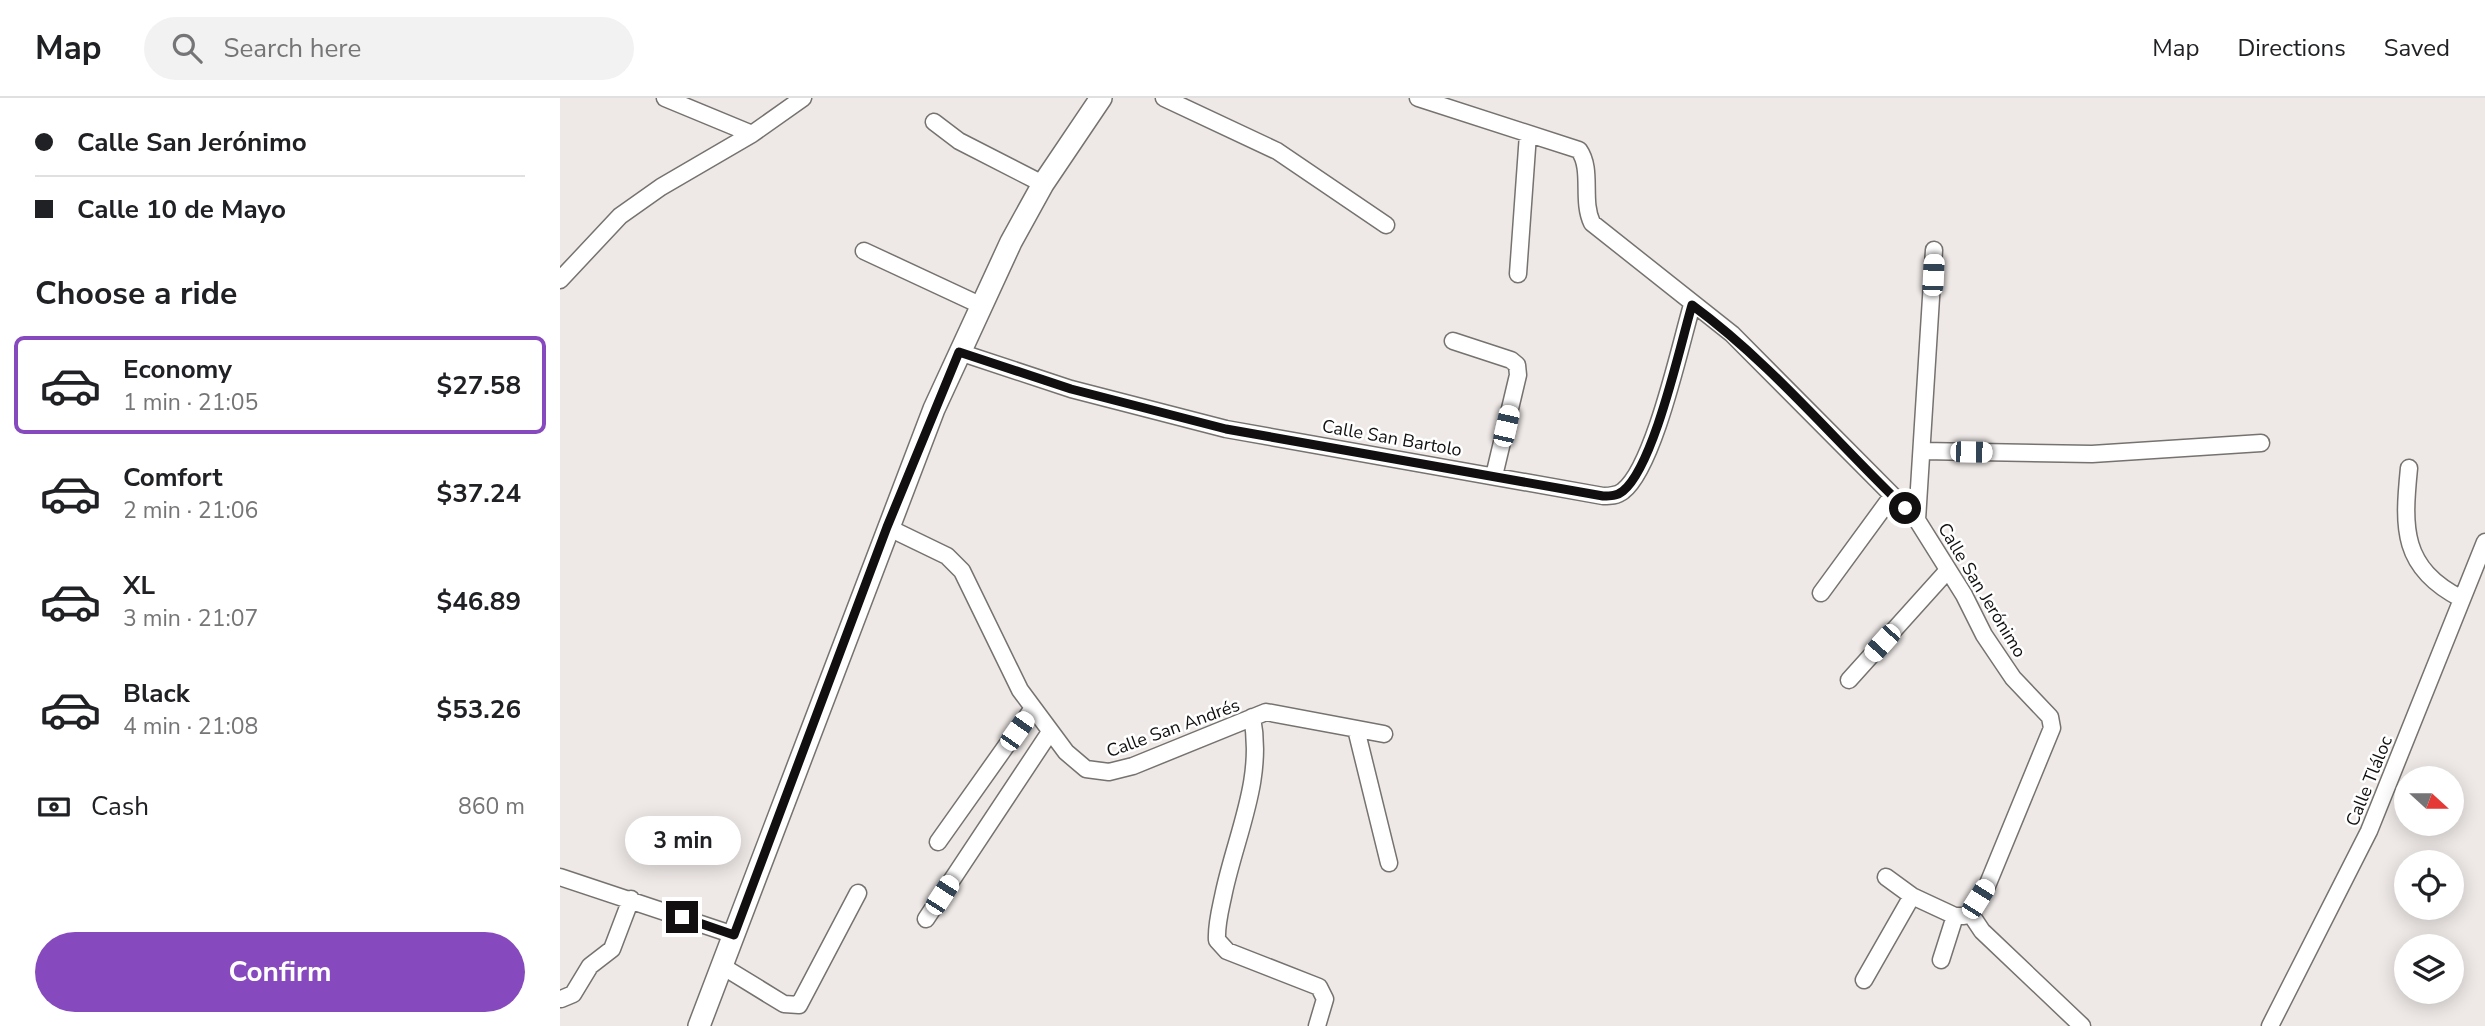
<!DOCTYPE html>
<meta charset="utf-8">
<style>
body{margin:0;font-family:"Nunito Sans",sans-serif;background:#f2f2f2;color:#202124;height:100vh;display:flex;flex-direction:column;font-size:26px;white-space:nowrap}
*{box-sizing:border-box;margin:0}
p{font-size:23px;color:#757577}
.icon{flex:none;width:38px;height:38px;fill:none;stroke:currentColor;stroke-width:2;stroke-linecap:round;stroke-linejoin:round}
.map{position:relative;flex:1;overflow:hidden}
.side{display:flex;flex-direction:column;background:#fff;width:560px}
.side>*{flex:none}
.guide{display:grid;align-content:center;height:154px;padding:0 35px;background:#fff}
.needle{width:46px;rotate:111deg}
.buttons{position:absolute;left:1834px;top:668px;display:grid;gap:14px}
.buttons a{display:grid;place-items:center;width:70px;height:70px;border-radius:50%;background:#fff;box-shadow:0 4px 18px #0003;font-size:35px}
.end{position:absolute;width:32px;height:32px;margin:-16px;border:9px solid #110f0f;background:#fff;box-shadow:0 0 0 4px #fff}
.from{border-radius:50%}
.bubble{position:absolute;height:49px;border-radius:24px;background:#fff;box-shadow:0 4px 18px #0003;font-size:23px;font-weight:700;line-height:49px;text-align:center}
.car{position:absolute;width:21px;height:42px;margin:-21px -10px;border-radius:9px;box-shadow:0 0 5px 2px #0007;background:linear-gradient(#fff 24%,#345 0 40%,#fff 0 76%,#345 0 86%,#fff 0)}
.guide b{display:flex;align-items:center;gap:24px;height:66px;font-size:26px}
.guide b+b{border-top:2px solid #e0e0e0}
.guide i{width:18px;height:18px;background:#202124}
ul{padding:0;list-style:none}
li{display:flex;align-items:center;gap:21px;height:98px;margin:0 14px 10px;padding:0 21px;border:4px solid transparent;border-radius:10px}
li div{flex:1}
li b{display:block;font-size:26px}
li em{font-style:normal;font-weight:700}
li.current{border-color:#8749be}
li>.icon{width:63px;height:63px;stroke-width:1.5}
h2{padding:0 35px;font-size:32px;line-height:84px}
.pay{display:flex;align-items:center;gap:18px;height:77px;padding:0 35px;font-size:26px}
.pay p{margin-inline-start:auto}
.button{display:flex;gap:14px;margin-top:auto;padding:14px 35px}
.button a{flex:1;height:80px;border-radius:42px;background:#8749be;color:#fff;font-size:28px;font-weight:700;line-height:80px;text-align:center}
header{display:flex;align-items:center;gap:42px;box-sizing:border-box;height:98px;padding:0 35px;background:#fff;border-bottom:2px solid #e0e0e0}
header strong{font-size:33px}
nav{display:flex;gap:38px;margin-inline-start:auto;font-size:24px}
.search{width:490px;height:63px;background:#f2f2f2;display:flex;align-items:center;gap:18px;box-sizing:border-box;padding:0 24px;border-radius:38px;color:#757577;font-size:26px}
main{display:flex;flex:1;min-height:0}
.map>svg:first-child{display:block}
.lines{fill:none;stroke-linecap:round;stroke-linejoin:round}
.minor-casing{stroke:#75726f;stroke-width:19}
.tertiary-casing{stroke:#75726f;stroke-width:24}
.minor{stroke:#fff;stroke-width:16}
.tertiary{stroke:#fff;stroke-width:21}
.route{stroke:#110f0f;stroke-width:9}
.labels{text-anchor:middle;stroke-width:5;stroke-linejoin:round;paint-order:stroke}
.street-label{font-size:18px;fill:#110f0f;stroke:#fff}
</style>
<header>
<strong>Map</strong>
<div class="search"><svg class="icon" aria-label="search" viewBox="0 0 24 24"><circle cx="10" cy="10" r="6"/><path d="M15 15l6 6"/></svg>Search here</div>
<nav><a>Map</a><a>Directions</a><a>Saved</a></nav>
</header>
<main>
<section class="side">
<div class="guide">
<b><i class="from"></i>Calle San Jerónimo</b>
<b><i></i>Calle 10 de Mayo</b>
</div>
<h2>Choose a ride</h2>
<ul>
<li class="current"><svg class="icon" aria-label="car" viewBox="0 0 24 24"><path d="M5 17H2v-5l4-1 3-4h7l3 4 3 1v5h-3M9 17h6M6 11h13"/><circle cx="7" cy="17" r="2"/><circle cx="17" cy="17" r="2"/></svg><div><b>Economy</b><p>1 min · 21:05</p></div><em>$27.58</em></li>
<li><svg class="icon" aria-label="car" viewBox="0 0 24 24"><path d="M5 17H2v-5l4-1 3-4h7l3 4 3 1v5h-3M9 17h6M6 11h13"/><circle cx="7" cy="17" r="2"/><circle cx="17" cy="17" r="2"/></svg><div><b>Comfort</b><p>2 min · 21:06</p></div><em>$37.24</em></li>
<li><svg class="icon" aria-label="car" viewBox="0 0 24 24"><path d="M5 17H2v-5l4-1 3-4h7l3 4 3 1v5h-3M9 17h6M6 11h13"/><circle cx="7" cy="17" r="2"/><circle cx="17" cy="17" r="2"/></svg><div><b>XL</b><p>3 min · 21:07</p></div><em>$46.89</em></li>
<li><svg class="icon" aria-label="car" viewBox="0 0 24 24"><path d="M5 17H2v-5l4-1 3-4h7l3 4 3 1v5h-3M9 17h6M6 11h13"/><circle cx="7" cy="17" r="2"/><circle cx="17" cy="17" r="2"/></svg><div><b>Black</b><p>4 min · 21:08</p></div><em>$53.26</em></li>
</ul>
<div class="pay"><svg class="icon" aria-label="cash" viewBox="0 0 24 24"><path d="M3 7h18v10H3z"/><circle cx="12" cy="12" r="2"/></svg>Cash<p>860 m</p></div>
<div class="button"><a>Confirm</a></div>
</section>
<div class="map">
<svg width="1925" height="928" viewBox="0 0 1925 928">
<rect width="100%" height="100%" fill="#eee9e7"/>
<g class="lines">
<g class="minor-casing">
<path id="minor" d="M105 0 192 36
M604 0 717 53 826 127
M858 0 1019 52C1033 72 1021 102 1032 125L1172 236 1357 422 1404 497 1424 537 1453 580 1490 619 1492 630 1427 788 1410 815
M374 24 399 43 483 86
M304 153 420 207
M958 176 968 36
M0 182 60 118 101 89 192 36 243 0
M893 243 951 262 957 267 958 277 934 378
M399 254 511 291 666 331 1043 398C1050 398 1057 398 1063 393 1094 369 1120 248 1132 207
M1363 353 1532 356 1701 345
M1849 370C1843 430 1841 470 1902 501
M1357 422 1374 152
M327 429 387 458 402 473 460 592 506 654 526 671 549 674 573 668 706 614 824 636
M1261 495 1332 398
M1289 582 1388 472
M692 619C704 681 677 734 664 794 661 809 656 826 657 842L667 853 759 889 765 901 757 928
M796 631 829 765
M378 744 473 610
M0 779 174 837
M1326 779 1352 798 1395 818
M1410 815 1422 833 1522 928
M366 821 490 634
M1381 862 1395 818H1404
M162 868 224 906 239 907 298 795
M1304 882 1352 798
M1 901 13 896 30 868 52 851 71 801
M1710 928 1809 733 1925 444"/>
</g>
<g class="tertiary-casing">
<path id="tertiary" d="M139 928 374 311 451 144 483 86 541 0"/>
</g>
<use href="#minor" class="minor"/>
<use href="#tertiary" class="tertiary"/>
</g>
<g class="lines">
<path class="route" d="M122 819 174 837 327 429 399 254 511 291 666 331 1043 398C1050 398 1057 398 1063 393 1094 368 1120 248 1132 207 1211 265 1274 342 1345 410"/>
</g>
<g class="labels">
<g class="street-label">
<text transform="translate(832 340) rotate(10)" y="6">Calle San Bartolo</text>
<text transform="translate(1422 492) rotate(59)" y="6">Calle San Jerónimo</text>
<text transform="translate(613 630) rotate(-20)" y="6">Calle San Andrés</text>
<text transform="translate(1809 683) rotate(-68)" y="6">Calle Tláloc</text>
</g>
</g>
</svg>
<div class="buttons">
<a><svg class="needle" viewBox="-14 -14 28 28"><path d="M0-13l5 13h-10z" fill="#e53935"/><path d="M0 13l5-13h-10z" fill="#757577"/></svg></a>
<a><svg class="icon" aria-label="locate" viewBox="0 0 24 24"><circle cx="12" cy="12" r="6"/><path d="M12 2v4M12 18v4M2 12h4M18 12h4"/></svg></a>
<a><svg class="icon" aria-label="layers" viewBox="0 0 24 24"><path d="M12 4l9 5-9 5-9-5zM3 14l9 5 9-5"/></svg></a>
</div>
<i class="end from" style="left:1345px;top:410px"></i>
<i class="end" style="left:122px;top:819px"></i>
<div class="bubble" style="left:65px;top:718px;width:116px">3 min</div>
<i class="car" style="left:1373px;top:177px;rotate:3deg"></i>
<i class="car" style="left:946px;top:328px;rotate:13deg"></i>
<i class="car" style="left:1411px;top:354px;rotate:91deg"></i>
<i class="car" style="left:1322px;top:545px;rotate:222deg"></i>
<i class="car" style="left:457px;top:633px;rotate:35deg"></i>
<i class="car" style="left:382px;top:797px;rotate:33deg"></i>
<i class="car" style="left:1418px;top:801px;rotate:32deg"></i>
</div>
</main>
